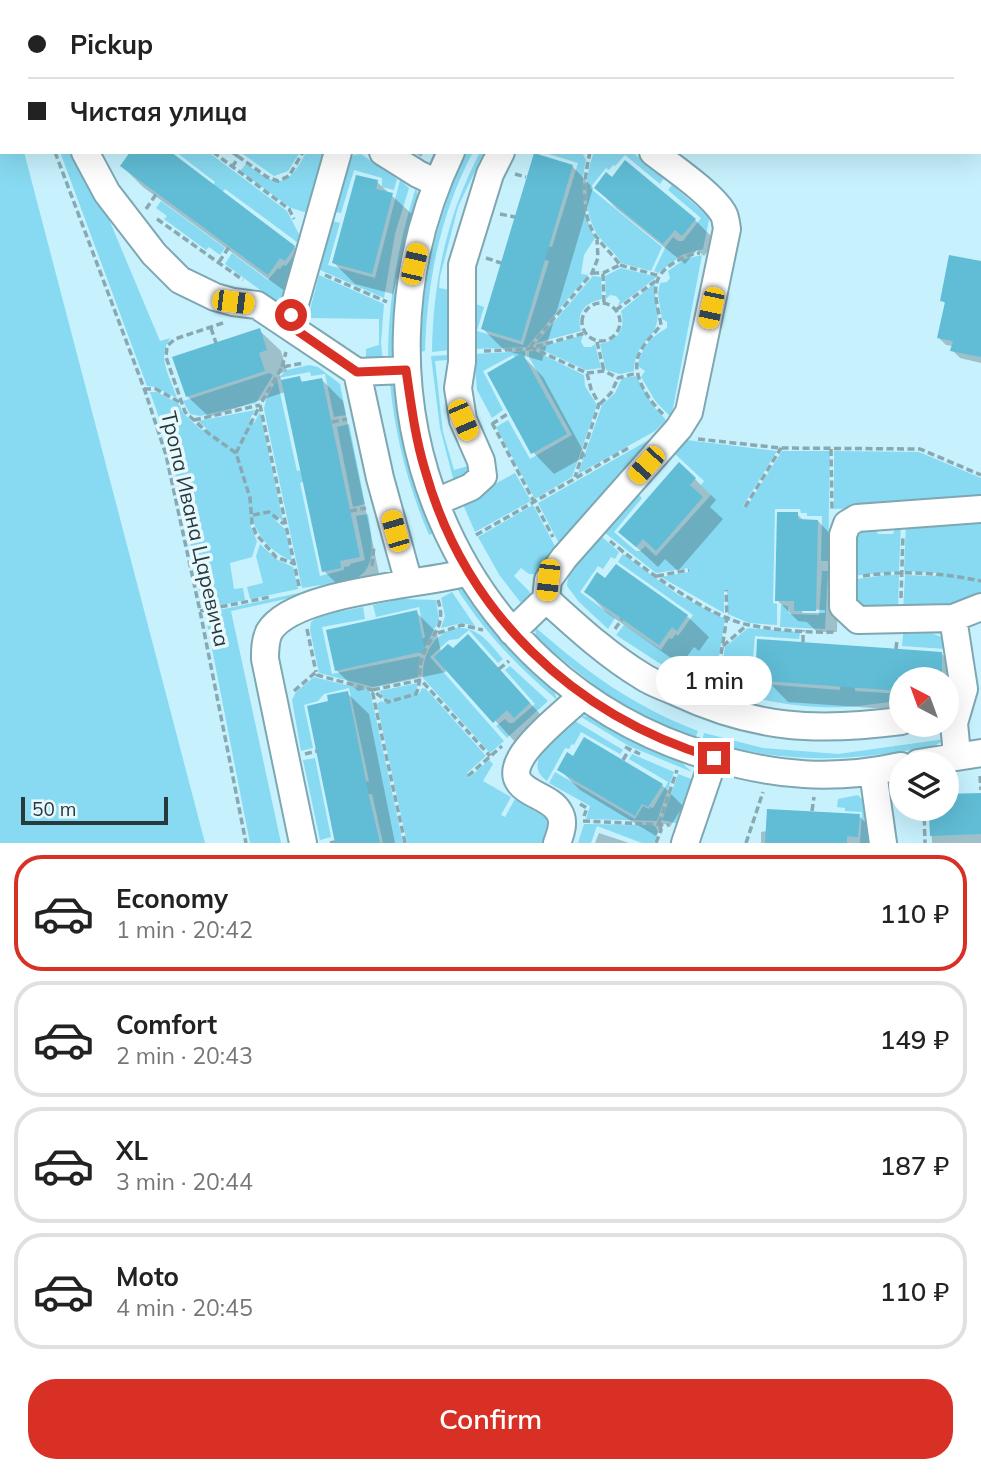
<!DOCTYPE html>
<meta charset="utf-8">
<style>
body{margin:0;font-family:Mulish,sans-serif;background:#f2f2f2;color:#222;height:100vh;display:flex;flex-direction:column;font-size:26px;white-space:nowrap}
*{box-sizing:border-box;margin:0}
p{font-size:23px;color:#767676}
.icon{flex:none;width:38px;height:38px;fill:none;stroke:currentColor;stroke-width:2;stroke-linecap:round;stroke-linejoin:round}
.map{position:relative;height:843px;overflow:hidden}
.panel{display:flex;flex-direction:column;background:#fff;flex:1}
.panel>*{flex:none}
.banner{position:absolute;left:0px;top:0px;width:982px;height:154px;box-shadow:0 7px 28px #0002;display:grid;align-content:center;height:154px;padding:0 28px;background:#fff}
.needle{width:46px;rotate:319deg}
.tools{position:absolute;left:889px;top:667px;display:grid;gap:14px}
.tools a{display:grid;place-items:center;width:70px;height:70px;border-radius:50%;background:#fff;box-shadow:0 7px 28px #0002;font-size:35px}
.scale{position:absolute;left:21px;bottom:18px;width:147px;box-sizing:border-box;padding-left:7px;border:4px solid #28393e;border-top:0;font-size:19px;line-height:24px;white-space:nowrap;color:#28393e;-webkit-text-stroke:5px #e8f9fe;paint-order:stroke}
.end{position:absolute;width:32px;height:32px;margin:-16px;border:9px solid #d93025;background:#fff;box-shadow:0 0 0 4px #fff}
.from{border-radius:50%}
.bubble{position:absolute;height:49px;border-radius:24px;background:#fff;box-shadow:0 7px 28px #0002;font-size:23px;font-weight:600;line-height:49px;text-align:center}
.car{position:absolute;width:21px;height:42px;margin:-21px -10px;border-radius:9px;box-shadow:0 0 5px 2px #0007;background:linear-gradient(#f5c518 24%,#345 0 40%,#f5c518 0 76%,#345 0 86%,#f5c518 0)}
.banner b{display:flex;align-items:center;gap:24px;height:66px;font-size:26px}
.banner b+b{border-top:2px solid #e0e0e0}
.banner i{width:18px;height:18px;background:#222}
ul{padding:12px 0 0;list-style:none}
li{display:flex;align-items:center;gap:21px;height:116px;margin:0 14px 10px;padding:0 14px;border:4px solid #e0e0e0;border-radius:28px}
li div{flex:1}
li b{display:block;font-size:26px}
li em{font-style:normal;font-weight:600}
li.selected{border-color:#d93025}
li>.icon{width:63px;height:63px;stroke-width:1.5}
.cta{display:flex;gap:14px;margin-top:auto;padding:14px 28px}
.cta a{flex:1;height:80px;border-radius:28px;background:#d93025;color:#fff;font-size:28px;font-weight:600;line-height:80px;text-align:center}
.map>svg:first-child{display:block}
.green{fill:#87daf1}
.shadow{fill:#0003;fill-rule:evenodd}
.building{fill:#60bdd5}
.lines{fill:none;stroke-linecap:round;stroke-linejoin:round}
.minor-casing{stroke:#7ea7b2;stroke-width:30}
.path{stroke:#88a9b2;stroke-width:3.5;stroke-dasharray:7 3.5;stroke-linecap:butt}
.minor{stroke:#fff;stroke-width:26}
.route{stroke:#d93025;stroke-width:9}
.labels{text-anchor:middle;stroke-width:7;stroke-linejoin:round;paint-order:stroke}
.street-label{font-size:21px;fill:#28393e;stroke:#e8f9fe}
</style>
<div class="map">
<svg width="981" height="843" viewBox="0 0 981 843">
<rect width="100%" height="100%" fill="#c6f1fd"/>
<path class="green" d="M0 134 2 152H24L205 843H0Z
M60 152H74L103 205 160 341 171 338C155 355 171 379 177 398L155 387 147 386Z
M176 152H208L287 211 304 244 284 301 279 304 225 264 232 253 268 280 278 268 280 269 283 265 286 266 301 245 225 189 218 197 210 190 215 182Z
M240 152H300L288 171 274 176Z
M306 152H328L311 214 291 208 240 171 246 164C276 186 287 191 306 152Z
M467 152H473C440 214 427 282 425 351L420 352C422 281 437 216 467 152Z
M480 152H484L458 207 440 277 439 288 450 290V350L432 352C433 281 447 215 480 152Z
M542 152H582L586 160C580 188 582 212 595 238L584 255 581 274 588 275 527 347 474 349 476 304 484 307 477 331 523 345 549 261 539 258 544 245 552 247 578 163Z
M594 152H632L664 178 660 184 625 155 615 166 613 165 609 170 606 168 590 188 662 247 651 271 621 263C615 252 607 247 600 238 582 215 584 178 594 152Z
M361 154 397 179 394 190 382 187V178L354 170 341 213 336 212 350 159 354 155Z
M400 180 409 188 395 234 384 298 320 270 333 221 340 223 328 265 375 278Z
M672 185 707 215 709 220 703 249 682 255 658 273 654 271 666 246 673 237 678 241H683L701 218 668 190Z
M416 187C421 201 412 216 409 229 397 269 393 312 394 353L388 360C388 300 398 245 416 187Z
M161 201 225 248 220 255 209 247 206 250 164 219 167 216 156 208Z
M702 255 673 408 670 416 656 402 641 377 645 371 638 366C640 349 653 335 667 328V322L662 319 658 294 660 283 667 282 670 278 668 271 685 259Z
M621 268 657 277 618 306 620 301 616 296 610 295 606 299 605 276Z
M319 275 384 304 381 342 383 363 366 361V349L379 345V319L311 318 309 314Z
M593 276 601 277 602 299C584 303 576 313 581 331L536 343Z
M655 283C653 296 660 310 657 322 654 341 635 341 634 371L620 374 606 370 600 344C618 340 626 330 621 311Z
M583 335 581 342 584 347H591L595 344 601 368 586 370 538 348Z
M525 351V359L518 362 513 355 483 371 503 410 492 418 477 390 474 354Z
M529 351H535L584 375 585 386 597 405 572 477 535 499 496 427 508 420 530 459 572 435 529 357Z
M450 355 447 360 435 361 443 432 454 470 468 466 469 476 454 482 440 428 431 356Z
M309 365 318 367 340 384 346 415 334 417 325 374 311 376 310 372 278 378 287 370Z
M269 373 273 375 256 403 200 416 190 414 183 401Z
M636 376 654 407 666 420 655 431 578 474 602 405 615 393 622 378Z
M277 379 297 471 306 469 308 480 300 483 320 576 344 570V567L350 566V564L365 560 356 516 368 514C371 531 378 567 358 577 344 583 318 585 302 588L264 409 266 399Z
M390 383 395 389C400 439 414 487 434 533L429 535C408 486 395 436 390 383Z
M150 392H157L179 404 183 413 201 430 207 429 198 421 255 410 250 419 254 423 260 412 283 521 274 514 275 520 285 529 292 561C274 553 263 543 254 524L250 525 257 541 252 557 230 563 234 589 243 588 245 600 203 609C189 535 176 462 150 392Z
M349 424 365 504 353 507 337 427Z
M661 433 561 547 538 503Z
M686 440 777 451 743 506 746 508 782 451H830L828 561H821L822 516H807V513H801L800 509H775L773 603 777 604V625L749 623 728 614 727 590 724 591V613L661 577 689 572V568L656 573 604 532 638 494 642 498 614 532 636 551H640L645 546 656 556 711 495 701 485 704 481 674 453Z
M834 451 919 452 981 478V499L940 505 834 509Z
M515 473 531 501 475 532 462 502Z
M533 505 557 550 536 574H529L521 568 514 576 529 591 532 598 525 608 500 576 478 537Z
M981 518V598L944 610 903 611 905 575 935 576 937 573 904 571 906 524Z
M901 524 899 571 851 576 852 543 858 529 875 528 878 534H893L896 526Z
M601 536 619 552 615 559 611 557 603 569 598 566 580 592 615 618 608 629 579 602 567 586C567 567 589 550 601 536Z
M260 544 276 559 293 567 298 589 250 599 247 587 263 583 256 556Z
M623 554 677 594 725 619 714 687 659 663 616 635 624 625 661 650 669 638 672 639 676 634 678 636 693 615 618 562Z
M822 571H828L825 629 780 627 781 605 788 606V612L790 614 819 615Z
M886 575H899L898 611 857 607 850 580Z
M456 587 465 591 506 645 554 690 557 700C518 667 483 631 456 587Z
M452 592 475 626 462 623 441 628 445 616 441 598Z
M299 593V596L231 611 281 843H250L205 613Z
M402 599 436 600 439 620 422 653H419L417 642 425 637 419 607 376 617 373 605Z
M363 607 365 619 322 627 332 674 420 656 418 677 373 687 319 673 310 630 311 622 319 616Z
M535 627C588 673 631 705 698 731L695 739 630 709 608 696 543 644 536 636Z
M454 628C478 626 488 642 503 659L498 663 469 630 458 639 449 640 430 657 504 741 490 753 423 678C422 655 433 635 454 628Z
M748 628 800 632 799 639 755 636 752 670 762 672V684L840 690 842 676H855V691L901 694V701C883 702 865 706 847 707 803 709 760 701 718 688L725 647Z
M931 633 944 638 946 649 902 646 903 634Z
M510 666 548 701 507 738 496 726 505 719 509 723H513L535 704 505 670Z
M314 677 370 691 403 843H383L372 794 363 795 361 783 369 781 349 688 324 694 318 701 304 705 313 748 301 751 292 700 296 692Z
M418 683 416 691 419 694 422 688 426 689 486 756 467 773 469 778 489 760 493 764 483 781 511 797 501 815 505 817 515 799 546 818 549 827 544 843H407L377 704 381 701 386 703 379 691Z
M578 715 590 717 629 739 681 762 692 772 629 746Z
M575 721 623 750 620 754 581 732 574 745 572 744 569 749 565 748 547 781C519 761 560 735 575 721Z
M704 733 763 748 838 754 945 739C934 749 918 749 904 751 835 763 770 760 702 741Z
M632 754 674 772 657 821 586 819 590 806 549 783 555 772 635 819 643 806 649 809 650 807 653 808 668 782 629 759Z
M315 758 331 837 320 840 303 760Z
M678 774 694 780 680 824 662 820Z
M858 795 865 803 869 843H860L862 812 845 811V808L837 807 838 799Z
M584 824 651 825 655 826 658 832 654 843H642L597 826 591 843H578Z"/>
<path class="shadow" d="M258 0H337L339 2H252Z
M365 0H464L466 2H366Z
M533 0H564L561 2Z
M712 0H789L790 2H709Z
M873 0H904L902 2Z
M413 152H424L421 157Z
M122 166 294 247 315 268 290 295 143 187Z
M572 166 593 188 542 361 504 350 483 329Z
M377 182 414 216 393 294 355 284 334 263Z
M596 188 695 220 716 241 704 256 697 250 685 264 617 209Z
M981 263V363L960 358 952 350 953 346 946 345 939 338 946 304 942 300Z
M259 330 281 351 287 371 279 374 282 382 299 378 304 383 322 380 343 401 380 578 345 592 324 571 285 392 209 417 187 396Z
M522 355 543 377 586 456 554 474 533 452Z
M695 479 716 500 710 507 723 519 678 571 665 559 658 567 620 532Z
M797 514 804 521H818L839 543 837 632H817L807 622 798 621 777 600ZM800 609 825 610V613H803Z
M616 566 687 616 709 637 699 651 694 647 681 665 607 613 586 591 606 581Z
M416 612 437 633 441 652 453 651 489 658 550 725 516 743 444 665 446 672 358 691 336 670Z
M942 654 963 675 947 713V679H901V710L788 702 767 680V671L758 661Z
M347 693 369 714 395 843H337L330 703Z
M559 769 662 785 683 806 670 827 663 823 656 836 580 790Z
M981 795V843H932L931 818H937L947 808V796Z
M859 816 880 837V843H761V832Z
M599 833 629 843H595Z"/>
<path class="building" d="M130 152H171L295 246 294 248 285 261 280 258 268 275 120 166Z
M534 153 573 165 521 341 481 329Z
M625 160 696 219 682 236 675 230 663 244 594 188 606 172 612 177Z
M356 175 378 180 376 189 393 193 372 274 332 263Z
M949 255 981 261V357L950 351 953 341 937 338 945 302 940 301Z
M260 328 267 350 259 353 265 371 186 397 172 357Z
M522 353 567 434 531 454 487 373Z
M300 376 301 382 322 378 360 557 340 561 341 568 322 572 281 380Z
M679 462 696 478 690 485 703 497 656 551 643 539 636 547 618 532Z
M777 512H798V519L818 520 816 611H794V601H775Z
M616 564 688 615 677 631 672 627 659 645 584 592 597 572 605 578Z
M417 610 425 651 335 671 326 630Z
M468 634 530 703 514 718 507 710 493 723 434 657 448 644 453 648Z
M757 639 942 652V676L931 675V679H901V691L765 681 766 663 756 662Z
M348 691 369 796 380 843H335L307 706 328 701 327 695Z
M584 737 663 784 648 807 642 804 635 816 557 770 567 752 573 756Z
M981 793V834L930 836 929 816H935V808H947V794Z
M767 809 860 814 858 837 847 836V843H765Z"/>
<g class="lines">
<g class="minor-casing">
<path id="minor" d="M490 0 491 2
M822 0 825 2
M133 2 136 0
M577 2 579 0
M660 2 662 0
M85 152 107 193 154 254 180 280 215 297 233 302 257 305 357 372 406 370
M383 152 418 174 437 183
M451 152C337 391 450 679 708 756 775 776 833 781 901 766
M289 325 338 152
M357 372 380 478 409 583
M436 502 471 487 483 476 481 461 463 420 458 388 462 362V265L490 174 501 152
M981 509 857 518 847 524 843 535V606L858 620 953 618 981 607
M546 599C576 626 607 655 642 676 652 683 665 687 676 692 755 729 816 732 901 721
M953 618 964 689 954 723 957 755
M512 632 546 599 548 580 564 558 679 428 689 412 727 229C726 224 726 218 723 213 711 193 672 167 653 152
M918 763 981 753
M873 772 883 843
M303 843 265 659C265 650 265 641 269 632 293 591 423 585 469 572
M557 843C561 833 565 821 559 812 548 791 497 793 524 753 538 733 564 713 582 696
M685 843 714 758"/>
</g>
<path class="path" d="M204 0V2
M345 0 346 2
M521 0V2
M701 0 703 2
M859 0 862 2
M189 2 195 0
M464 2V0
M539 2 541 0
M610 2 613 0
M870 2 872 0
M0 34 2 37
M55 152 145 391 166 455 200 611 246 843
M213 152 289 209 294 219
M232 152 239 157
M590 152C584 179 579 216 598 239 606 249 613 255 620 265L603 273H592
M232 167 239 157 267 177 278 181 289 176 303 152
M515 174 526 177
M146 209 157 193
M500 214 515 217
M157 219 243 280
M486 258 501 263
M219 262 229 247
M620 265 660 276
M603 274 604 303
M325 275 387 302
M582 322a19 19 0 1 1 38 0a19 19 0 1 1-38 0Z
M616 310 657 280
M223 323 175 339 167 346 166 357 185 412 208 433 236 453 250 498 252 524 256 534 276 557 295 564
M211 328 216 343
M597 342 604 371
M530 347 587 373 591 389 599 404 575 477
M530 347 592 273 598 258 597 240
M484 351 527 349 585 333
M282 367 286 352
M587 373 604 371 618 378 637 373
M144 389H156L181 403
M600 404 611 393 618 378
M663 414C648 400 629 372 640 352 645 342 654 334 661 325 659 311 652 292 658 279 663 266 687 254 700 253
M194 420 260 405
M332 422 347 419
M492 423 553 537
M492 424 509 413
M698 439 781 448 920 449 981 475
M831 449 832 509
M236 453 259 407
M745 507 781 448
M350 511 366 508
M253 515 269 512 284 524
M476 535 630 447
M610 541C642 568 708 617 749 625 774 630 811 633 836 632
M372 566 374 545
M657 576 689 570
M863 576C902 570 943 573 981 581
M299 586 260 405 282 367 304 363
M901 598 903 535
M200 611 270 597
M307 629 316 672
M615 629 622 619
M438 633 462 625 483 630
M803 642V630
M723 646 747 625
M896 649 897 640
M499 669 509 661
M716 685 727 617 726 590
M294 691 316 672 317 675 372 690 388 702 416 694C421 683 419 673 421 662 427 636 448 630 438 600
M625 747 640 754
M305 754 317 751
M623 760 629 750
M468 776 502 746
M980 776 981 790
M580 804 587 808 584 816
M924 808 925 843
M812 811 814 797
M583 821 669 825
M330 843 335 842
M405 843 372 690 421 680 490 756
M656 843 661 830 659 823 677 770
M746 843 763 792"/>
<use href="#minor" class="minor"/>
</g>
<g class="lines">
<path class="route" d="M291 315 289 325 357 372 406 370C411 404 415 437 425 470 465 613 573 715 714 758"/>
</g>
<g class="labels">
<g class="street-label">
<text transform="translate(195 529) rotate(77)" y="7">Тропа Ивана Царевича</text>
</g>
</g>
</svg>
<div class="tools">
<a><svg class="needle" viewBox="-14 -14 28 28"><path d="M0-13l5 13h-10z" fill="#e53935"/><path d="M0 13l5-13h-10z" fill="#767676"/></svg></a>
<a><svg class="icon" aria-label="layers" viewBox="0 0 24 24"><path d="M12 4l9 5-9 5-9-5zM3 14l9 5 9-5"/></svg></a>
</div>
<div class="scale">50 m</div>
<i class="end from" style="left:291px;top:315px"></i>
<i class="end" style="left:714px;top:758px"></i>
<div class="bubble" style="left:656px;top:656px;width:116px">1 min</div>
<i class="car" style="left:414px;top:264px;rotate:13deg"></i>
<i class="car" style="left:233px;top:302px;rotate:97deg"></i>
<i class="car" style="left:711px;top:308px;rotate:192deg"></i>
<i class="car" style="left:463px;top:420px;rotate:157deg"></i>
<i class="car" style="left:646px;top:465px;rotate:222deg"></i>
<i class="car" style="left:395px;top:531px;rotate:344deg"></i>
<i class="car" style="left:548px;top:580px;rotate:186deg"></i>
<div class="banner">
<b><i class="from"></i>Pickup</b>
<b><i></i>Чистая улица</b>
</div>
</div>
<section class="panel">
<ul>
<li class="selected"><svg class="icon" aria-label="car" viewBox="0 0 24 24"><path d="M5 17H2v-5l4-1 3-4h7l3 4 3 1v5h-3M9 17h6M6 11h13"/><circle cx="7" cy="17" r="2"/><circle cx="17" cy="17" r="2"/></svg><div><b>Economy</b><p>1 min · 20:42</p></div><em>110 ₽</em></li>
<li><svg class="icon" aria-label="car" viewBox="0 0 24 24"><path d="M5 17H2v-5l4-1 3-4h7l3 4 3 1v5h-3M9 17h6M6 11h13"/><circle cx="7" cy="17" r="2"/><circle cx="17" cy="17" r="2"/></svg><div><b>Comfort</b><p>2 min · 20:43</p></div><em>149 ₽</em></li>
<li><svg class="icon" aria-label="car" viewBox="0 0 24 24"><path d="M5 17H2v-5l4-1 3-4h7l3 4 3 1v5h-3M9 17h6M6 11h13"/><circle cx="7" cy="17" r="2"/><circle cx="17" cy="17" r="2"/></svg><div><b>XL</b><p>3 min · 20:44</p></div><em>187 ₽</em></li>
<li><svg class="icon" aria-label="car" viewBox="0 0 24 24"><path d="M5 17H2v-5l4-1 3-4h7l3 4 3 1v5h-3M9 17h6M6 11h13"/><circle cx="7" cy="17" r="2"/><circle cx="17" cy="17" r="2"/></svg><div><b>Moto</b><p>4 min · 20:45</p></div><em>110 ₽</em></li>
</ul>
<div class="cta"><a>Confirm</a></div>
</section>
